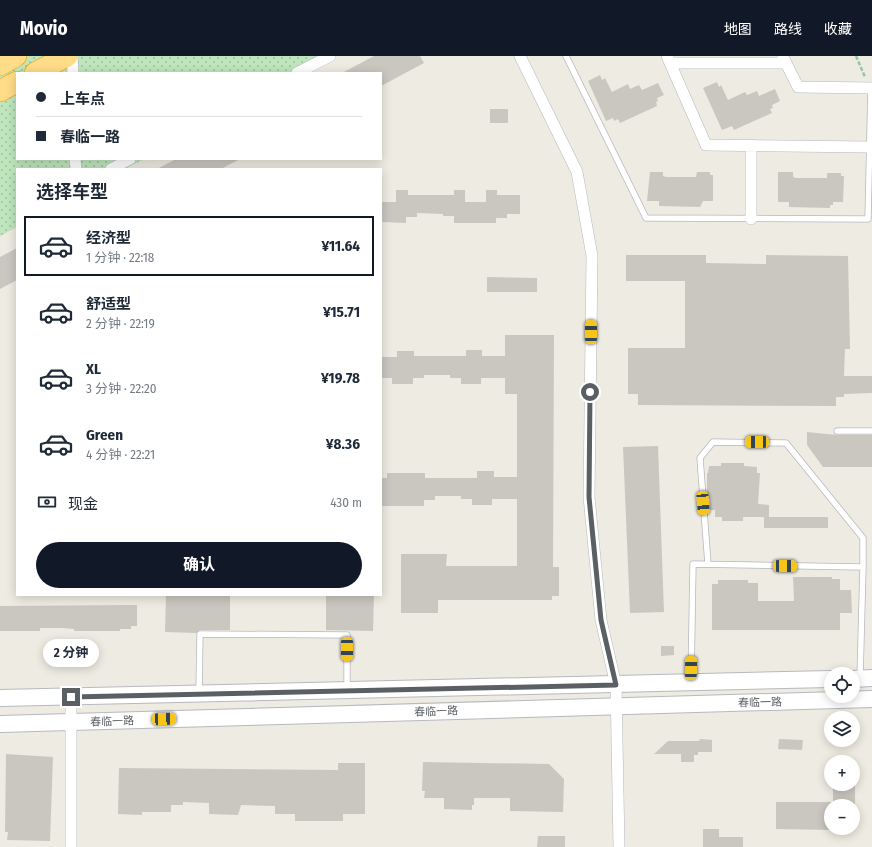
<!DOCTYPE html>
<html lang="zh">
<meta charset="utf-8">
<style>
body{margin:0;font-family:"Fira Sans Condensed","Noto Sans SC",sans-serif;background:#f2f2f3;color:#1f2937;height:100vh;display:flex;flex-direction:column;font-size:15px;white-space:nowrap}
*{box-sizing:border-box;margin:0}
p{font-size:13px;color:#747a83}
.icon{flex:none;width:22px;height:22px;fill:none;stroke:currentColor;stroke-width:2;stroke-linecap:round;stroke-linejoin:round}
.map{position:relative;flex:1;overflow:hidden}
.details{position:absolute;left:16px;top:112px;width:366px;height:428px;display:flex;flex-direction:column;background:#fff;border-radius:0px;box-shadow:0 2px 10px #0003}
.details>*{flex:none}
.guide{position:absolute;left:16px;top:16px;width:366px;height:88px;border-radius:0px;box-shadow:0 2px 10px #0003;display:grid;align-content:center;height:88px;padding:0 20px;background:#fff}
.buttons{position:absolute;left:824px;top:611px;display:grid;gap:8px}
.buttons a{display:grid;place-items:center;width:36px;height:36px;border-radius:50%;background:#fff;box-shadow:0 2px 10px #0003;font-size:20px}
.end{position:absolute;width:18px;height:18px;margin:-9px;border:5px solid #5a5f63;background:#fff;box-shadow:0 0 0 2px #fff}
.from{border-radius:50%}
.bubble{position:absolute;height:28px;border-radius:14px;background:#fff;box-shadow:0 2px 10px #0003;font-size:13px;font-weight:700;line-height:28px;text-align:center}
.car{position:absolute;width:12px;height:24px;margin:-12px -6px;border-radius:5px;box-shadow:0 0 3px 1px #0007;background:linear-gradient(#f5c518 24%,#345 0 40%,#f5c518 0 76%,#345 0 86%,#f5c518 0)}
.guide b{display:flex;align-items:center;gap:14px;height:38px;font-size:15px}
.guide b+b{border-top:1px solid #e0e1e3}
.guide i{width:10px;height:10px;background:#1f2937}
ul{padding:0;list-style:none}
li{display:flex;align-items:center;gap:12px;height:60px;margin:0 8px 6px;padding:0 12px;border:2px solid transparent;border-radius:0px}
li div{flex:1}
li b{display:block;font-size:15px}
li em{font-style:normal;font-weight:700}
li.active{border-color:#111827}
li>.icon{width:36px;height:36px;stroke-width:1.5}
h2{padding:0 20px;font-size:18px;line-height:48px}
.pay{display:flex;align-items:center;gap:10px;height:44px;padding:0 20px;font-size:15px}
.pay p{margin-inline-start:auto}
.action{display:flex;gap:8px;margin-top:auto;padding:8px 20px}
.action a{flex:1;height:46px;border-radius:24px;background:#111827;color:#fff;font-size:16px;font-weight:700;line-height:46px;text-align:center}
header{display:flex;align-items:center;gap:24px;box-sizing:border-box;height:56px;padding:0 20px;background:#111827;color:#fff}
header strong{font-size:19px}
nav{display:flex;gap:22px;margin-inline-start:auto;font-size:14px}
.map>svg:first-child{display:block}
.green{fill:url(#green-dots)}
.building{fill:#cac7c1}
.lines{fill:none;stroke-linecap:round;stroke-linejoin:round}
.lane-casing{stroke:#b5b8bd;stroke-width:7}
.street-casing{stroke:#b5b8bd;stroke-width:12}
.secondary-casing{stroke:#b6b9bf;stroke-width:18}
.highway-casing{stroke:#ef9b00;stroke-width:22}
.path{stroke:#96c7a3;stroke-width:2.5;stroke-dasharray:4 2;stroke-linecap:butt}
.lane{stroke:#fff;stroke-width:5.5}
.street{stroke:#fff;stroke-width:11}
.secondary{stroke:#fff;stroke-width:16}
.highway{stroke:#ffdc88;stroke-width:21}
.route{stroke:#5a5f63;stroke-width:5}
.labels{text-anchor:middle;stroke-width:3;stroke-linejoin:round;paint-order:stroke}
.street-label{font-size:11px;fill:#5a5f63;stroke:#fff}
</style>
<header>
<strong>Movio</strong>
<nav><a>地图</a><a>路线</a><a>收藏</a></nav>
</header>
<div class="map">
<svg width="872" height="791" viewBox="0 0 872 791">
<defs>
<pattern id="green-dots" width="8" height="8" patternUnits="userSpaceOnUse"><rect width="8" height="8" fill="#bfe6bd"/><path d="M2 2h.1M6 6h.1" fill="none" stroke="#9ebe9d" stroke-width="1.8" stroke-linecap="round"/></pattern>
</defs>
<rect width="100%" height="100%" fill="#eeebe2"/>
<path class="green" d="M0 0H337L305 17H17V103H144L125 113H17V171L0 180Z"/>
<path class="building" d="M374 0H420L424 7 381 30V17H342Z
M600 19 602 24 605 22 612 36 628 28 630 33 639 29 642 34 658 27 664 39 657 42 658 45 656 46 657 50 620 67 618 63 614 65 613 62 606 65 588 25Z
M717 26 719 31 721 29 728 44 745 36 747 39 757 35 759 40 775 33 780 45 772 49 773 52 770 53 772 57 734 74 732 70 722 74 703 32Z
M490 53H508V67H490Z
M176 103H240L221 113H157Z
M650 116H663V120L666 121H696L697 116H710V119H713V145H703L700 151 659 150V145H647Z
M778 116H793V121L796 122H827V117H841V120H844L843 146H833V149H830V152L789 151V146H778Z
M396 134H408V139H454V134H465V146H486V134H497V139H520V158H507V162H496V167H454V160H443V158L417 157V161H406V167L381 166V146H396Z
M17 192V224L0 233V201Z
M626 199H706V207L766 208V199L848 200 850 293H845L844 320H872V337L844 338V341H836V350L638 349V338H628V292H685V225H626Z
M487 221 537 222V236H487Z
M505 279H554L553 511H559V540H552V544H438V557H401V498H447L446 510H517V443H492V449H472V443H461V440H435V444H424V450H382L381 422H387V417H425V422H477V415H494V421H517V338H505V322H481V328H461V322H450V319H424V322H413V328H392V322H381V301H397V295H414V300H466V294H482V300H505Z
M807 376 837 379H872V411H823L807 389Z
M658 390 664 556 630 557 623 391Z
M721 407H744V410L757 411V417H760L758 448 769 449V461H743V465H722V461H715V454H710V443H707V417H708L709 410H721Z
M764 461H828V472H764Z
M793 521H832V523H840V534H851L852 557H840V574H712V528H718V524H748V527H758V545H794Z
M166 539H230V574H200L196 577 165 576Z
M326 539H374L373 575 326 574Z
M137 549V570H131V573H120V575H74V573L63 572H40V575H0V550Z
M661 590H674V599L661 600Z
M700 683 712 684V696H698V699H694V706H681V698H654L668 685H699Z
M779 683 803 684 802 694 778 693Z
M6 698 53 701 50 785 7 784 8 776H5Z
M423 706 549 708 564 723 563 756 510 755V742H474V749H472V754L444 753V742H424L425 735H422Z
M338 707H365V758H343V765H295V758H275V750L241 749 238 759 209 758V747L183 746V749H171V756H142V759L118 758 119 712 338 714Z
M833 728H855V750H833Z
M776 746H831V774L776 773Z
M703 773H719V781H743V791H703Z
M538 780H565V791H537Z"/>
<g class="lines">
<g class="lane-casing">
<path id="lane" d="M566 0 646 162 868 163 871 32
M837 375H872
M708 508 700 402 713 386 786 387 863 482V511
M691 625 693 508 863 511 860 621
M199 636 200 578 347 579V632"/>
</g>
<g class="street-casing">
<path id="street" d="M72 0 73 17
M520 0 577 116 592 200 589 441 601 564 616 629 619 791
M667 0 706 89 869 91
M783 1 798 31 872 32
M670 7H786
M297 17 330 0
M75 103 76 113
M111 113 130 103
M751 163V89
M71 791V641"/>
</g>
<g class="secondary-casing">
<path id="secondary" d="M853 623 872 622
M0 642 831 623
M0 668 872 643"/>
</g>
<g class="highway-casing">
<path id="highway" d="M0 9 16 0
M35 17 67 0
M0 35 17 26"/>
</g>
<path class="path" d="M856 0 865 21"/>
<use href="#lane" class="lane"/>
<use href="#street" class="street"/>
<use href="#secondary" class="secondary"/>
<use href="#highway" class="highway"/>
</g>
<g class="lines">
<path class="route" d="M71 641 616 629 601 564 589 441 590 336"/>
</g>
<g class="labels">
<g class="street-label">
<text transform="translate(760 646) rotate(-1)" y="4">春临一路</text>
<text transform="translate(436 655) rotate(-2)" y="4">春临一路</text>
<text transform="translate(112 665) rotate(-2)" y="4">春临一路</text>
</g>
</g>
</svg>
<div class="buttons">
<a><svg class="icon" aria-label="locate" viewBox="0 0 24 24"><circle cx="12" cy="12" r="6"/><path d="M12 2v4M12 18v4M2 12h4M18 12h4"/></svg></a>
<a><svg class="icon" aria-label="layers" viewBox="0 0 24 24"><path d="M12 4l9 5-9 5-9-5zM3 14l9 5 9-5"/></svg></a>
<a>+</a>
<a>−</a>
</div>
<i class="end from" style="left:590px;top:336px"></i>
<i class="end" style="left:71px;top:641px"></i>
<div class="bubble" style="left:43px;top:583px;width:56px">2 分钟</div>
<i class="car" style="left:591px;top:276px;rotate:0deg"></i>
<i class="car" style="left:757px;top:386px;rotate:270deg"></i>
<i class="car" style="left:703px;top:447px;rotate:175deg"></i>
<i class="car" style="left:785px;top:510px;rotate:91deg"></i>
<i class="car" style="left:347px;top:593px;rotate:180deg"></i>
<i class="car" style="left:691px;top:612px;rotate:1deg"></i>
<i class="car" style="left:164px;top:663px;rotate:88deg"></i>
<div class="guide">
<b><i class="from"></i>上车点</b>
<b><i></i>春临一路</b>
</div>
<section class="details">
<h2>选择车型</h2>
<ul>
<li class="active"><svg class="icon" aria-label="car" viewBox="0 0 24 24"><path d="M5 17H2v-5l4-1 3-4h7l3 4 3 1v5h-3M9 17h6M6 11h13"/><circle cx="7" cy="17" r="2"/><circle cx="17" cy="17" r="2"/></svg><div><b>经济型</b><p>1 分钟 · 22:18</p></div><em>¥11.64</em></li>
<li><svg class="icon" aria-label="car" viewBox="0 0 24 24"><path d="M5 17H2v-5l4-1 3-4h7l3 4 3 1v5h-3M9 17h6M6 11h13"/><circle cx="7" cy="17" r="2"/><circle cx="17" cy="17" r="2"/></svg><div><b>舒适型</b><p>2 分钟 · 22:19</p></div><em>¥15.71</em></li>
<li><svg class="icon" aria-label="car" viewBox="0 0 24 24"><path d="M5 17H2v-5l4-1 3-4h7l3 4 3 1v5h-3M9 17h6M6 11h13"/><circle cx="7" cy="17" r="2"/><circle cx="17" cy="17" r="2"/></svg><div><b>XL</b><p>3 分钟 · 22:20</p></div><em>¥19.78</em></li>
<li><svg class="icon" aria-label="car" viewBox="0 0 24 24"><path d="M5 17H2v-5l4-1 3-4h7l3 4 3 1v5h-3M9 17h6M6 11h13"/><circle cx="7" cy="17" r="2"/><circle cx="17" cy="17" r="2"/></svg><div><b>Green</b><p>4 分钟 · 22:21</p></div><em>¥8.36</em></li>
</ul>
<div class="pay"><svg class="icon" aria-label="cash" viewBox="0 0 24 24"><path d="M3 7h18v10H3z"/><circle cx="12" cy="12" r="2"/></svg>现金<p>430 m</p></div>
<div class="action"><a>确认</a></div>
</section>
</div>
